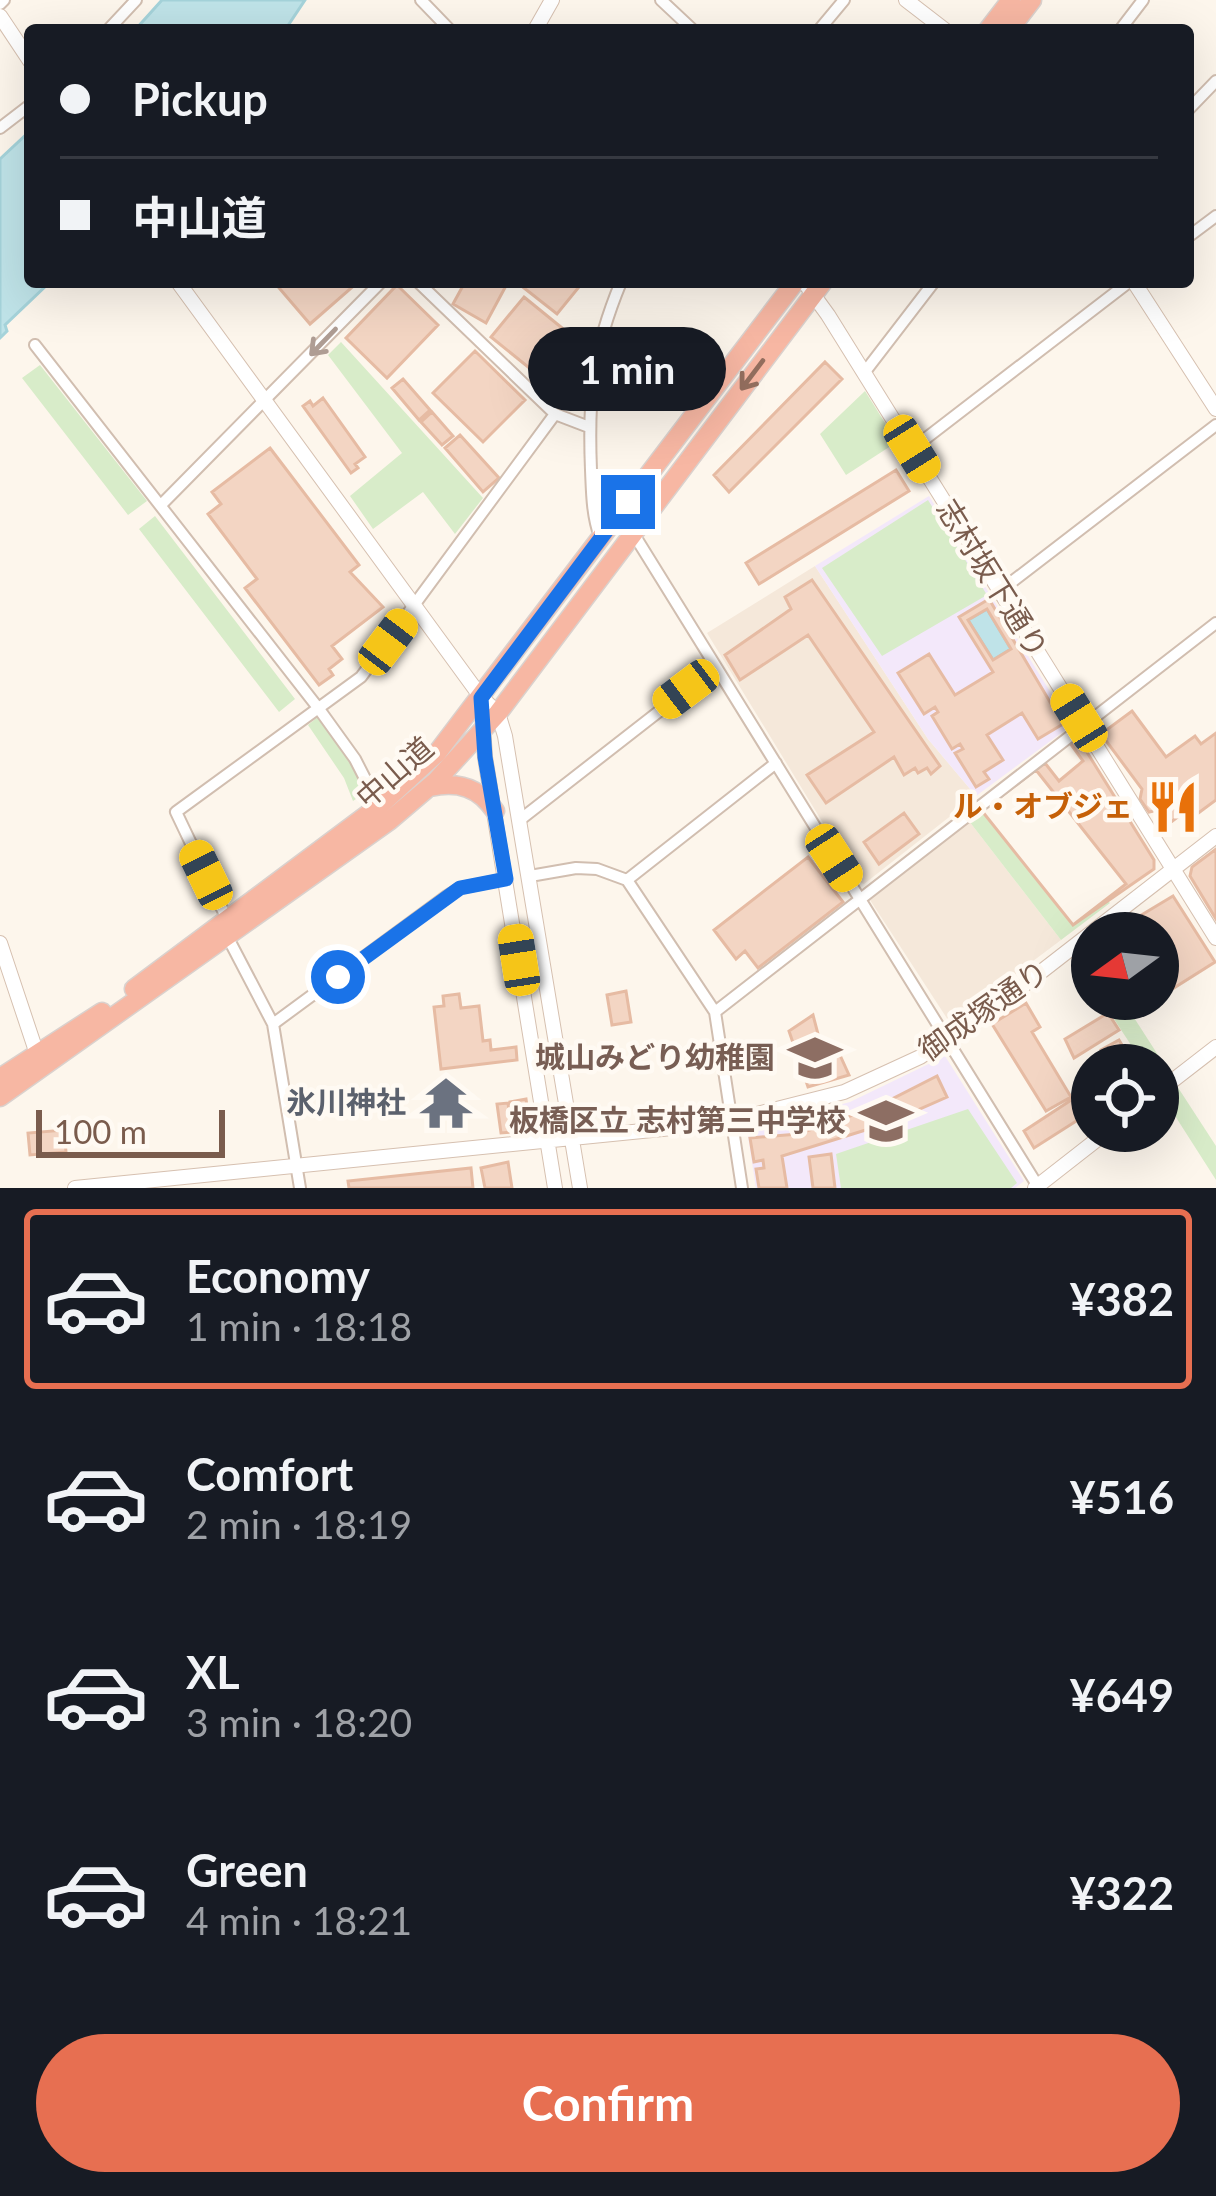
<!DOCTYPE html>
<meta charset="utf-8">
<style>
body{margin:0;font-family:Lato,"Noto Sans JP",sans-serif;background:#20242c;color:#f1f3f6;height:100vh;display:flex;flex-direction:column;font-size:45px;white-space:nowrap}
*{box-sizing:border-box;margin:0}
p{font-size:39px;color:#9ea1a6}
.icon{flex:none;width:66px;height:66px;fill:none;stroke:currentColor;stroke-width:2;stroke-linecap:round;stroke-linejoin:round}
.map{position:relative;height:1188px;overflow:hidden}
.side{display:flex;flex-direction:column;background:#171b24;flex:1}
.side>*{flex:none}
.top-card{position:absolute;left:24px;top:24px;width:1170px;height:264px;border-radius:12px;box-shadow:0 12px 48px #0002;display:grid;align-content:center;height:264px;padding:0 36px;background:#171b24}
.needle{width:78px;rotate:255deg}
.tools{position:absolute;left:1071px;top:912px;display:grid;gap:24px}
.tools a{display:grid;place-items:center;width:108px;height:108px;border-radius:50%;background:#171b24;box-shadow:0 12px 48px #0002;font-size:60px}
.scale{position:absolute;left:36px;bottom:30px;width:189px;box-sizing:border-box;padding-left:12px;border:6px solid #7a5c4d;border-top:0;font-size:33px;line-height:42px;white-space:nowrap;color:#7a5c4d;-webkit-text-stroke:9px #fffaf3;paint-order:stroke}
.end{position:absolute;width:54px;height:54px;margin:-27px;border:15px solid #1a73e8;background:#fff;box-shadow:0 0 0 6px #fff}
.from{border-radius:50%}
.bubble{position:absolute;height:84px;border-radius:42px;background:#171b24;box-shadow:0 12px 48px #0002;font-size:39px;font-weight:700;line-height:84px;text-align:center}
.car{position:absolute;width:36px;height:72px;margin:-36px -18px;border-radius:15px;box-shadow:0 0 9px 3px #0007;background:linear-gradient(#f5c518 24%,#345 0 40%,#f5c518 0 76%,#345 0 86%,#f5c518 0)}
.top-card b{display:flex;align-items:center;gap:42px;height:114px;font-size:45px}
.top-card b+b{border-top:3px solid #363941}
.top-card i{width:30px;height:30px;background:#f1f3f6}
ul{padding:21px 0 0;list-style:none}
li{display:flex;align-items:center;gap:36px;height:180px;margin:0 24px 18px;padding:0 12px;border:6px solid transparent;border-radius:12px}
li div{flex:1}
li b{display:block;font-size:45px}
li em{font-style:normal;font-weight:700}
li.selected{border-color:#e76f51}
li>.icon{width:108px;height:108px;stroke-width:1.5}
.primary-button{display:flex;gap:24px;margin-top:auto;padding:24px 36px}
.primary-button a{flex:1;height:138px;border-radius:72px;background:#e76f51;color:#fff;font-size:48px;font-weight:700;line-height:138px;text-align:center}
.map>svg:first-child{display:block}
.residential{fill:#f5e8da}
.education{fill:#f3e8fa}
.green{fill:#d8ecc9}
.water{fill:#bfe3e8;stroke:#a5d3da;stroke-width:3}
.building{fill:#f3d5c3;stroke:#e6bba3;stroke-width:3;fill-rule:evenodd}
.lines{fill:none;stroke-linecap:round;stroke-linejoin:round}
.street-casing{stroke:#d1beb0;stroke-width:14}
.secondary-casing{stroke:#d6c0b0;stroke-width:16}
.highway-casing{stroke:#dad1cd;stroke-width:21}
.street{stroke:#fff;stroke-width:10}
.secondary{stroke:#fff;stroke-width:14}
.highway{stroke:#f7b7a3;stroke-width:18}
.oneway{stroke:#af9d94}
.oneway2{stroke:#936e5e}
.route{stroke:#1a73e8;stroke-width:15}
.labels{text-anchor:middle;stroke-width:9;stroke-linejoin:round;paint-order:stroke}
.street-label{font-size:30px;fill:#7a5c4d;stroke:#fffaf3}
.food-label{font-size:30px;font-weight:bold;fill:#c56008;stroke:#fffaf3;text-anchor:end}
.education-label{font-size:30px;font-weight:bold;fill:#785e54;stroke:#fffaf3;text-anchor:end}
.worship-label{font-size:30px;font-weight:bold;fill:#5b616d;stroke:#fffaf3;text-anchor:end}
</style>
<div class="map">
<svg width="1216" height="1188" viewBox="0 0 1216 1188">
<rect width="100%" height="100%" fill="#fdf6ec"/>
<path class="residential" d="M815 566 928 739 976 796 864 884 859 882 707 633Z
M969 821 1061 940 950 1023 870 900Z"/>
<path class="education" d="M929 496 1069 722 1068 728 976 796 928 739 815 566Z
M945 1056 1024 1181 1015 1188H756L747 1130 850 1102Z"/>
<path class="green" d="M341 342 483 498 455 534 423 492 373 529 350 496 402 453 328 355Z
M40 365 147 501 128 515 22 378Z
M865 391 897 442 846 475 820 434Z
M928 500 987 595 882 656 822 568Z
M155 516 295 699 279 712 139 529Z
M319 716 352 762 366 792 353 801 344 778 308 725Z
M982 811 1072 925 1107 900 1110 903 1061 940 969 821Z
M1101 999H1122L1167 1069 1158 1076V1065H1144Z
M1177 1086 1216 1146V1180L1163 1097Z
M968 1109 1017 1183 1011 1188H841L836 1154Z"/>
<path class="water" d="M162 0H305L285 30H135Z
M30 131V282H50L5 325 7 331 0 338V159Z
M987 609 1011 649 993 660 968 620Z"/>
<path class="building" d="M274 282H356L357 283 310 324Z
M465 282H508L486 323 453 304Z
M521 282H583L557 314 519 284Z
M397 285 438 325 387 378 346 338Z
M524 297 583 345 569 362 583 374 564 396 491 337Z
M475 351 525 400 483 442 433 393Z
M825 362 842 379 729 492 714 475Z
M403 379 430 410 419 420 392 388Z
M323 398 365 457 355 464 358 468 351 473 303 406 310 401 313 406Z
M432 412 453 436 442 445 421 422Z
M460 435 499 478 483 492 445 448Z
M270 448 359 565 350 572 383 607 332 646 342 659 329 669 333 675 319 685 245 588 257 579 208 514 221 504 212 492Z
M896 470 909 491 759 584 746 563Z
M812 580 940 766 931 774 927 768 918 773 915 768 904 775 894 757 826 803 807 775 874 732 808 635 740 680 725 655 791 609 785 597Z
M989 599 1063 724 1038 739 1022 713 987 735 1003 760 984 772 989 779 976 787 955 753 963 749 960 744 952 749 932 716 938 712 935 707 924 714 898 673 929 654 955 695 993 672 959 617ZM987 609 1011 649 993 660 968 620Z
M1132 711 1166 757 1195 736 1201 744 1216 733V800L1197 814 1192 806 1166 826 1154 811 1149 812 1140 799 1142 789 1101 734Z
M1074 741H1080L1154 860V869L1073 925 982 811 1045 763 1059 781 1083 761 1070 743Z
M1036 770 1126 884 1073 925 982 811Z
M904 813 919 834 879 864 864 842Z
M1216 849V919L1190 876 1192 867Z
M808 857 843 902 758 968 745 951 736 959 714 930Z
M1173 896 1215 962 1158 998V933L1113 932Z
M626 991 631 1022 612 1025 607 995Z
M459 994 461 1008 479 1006 483 1041 490 1040 491 1050 516 1047 517 1060 441 1069 434 1007 444 1006 443 996Z
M1026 1003 1040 1027 1032 1032 1071 1097 1046 1111 992 1024Z
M1108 1013 1119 1030 1074 1058 1065 1039Z
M813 1015 824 1057 839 1053 849 1075 808 1087 789 1031Z
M1119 1040 1134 1065H1100L1106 1061 1101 1050Z
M937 1076 947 1097 888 1123 782 1156 787 1188H759L756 1169 764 1168 763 1160 754 1162 750 1138 798 1134 876 1107Z
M1082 1093 1092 1111 1034 1148 1024 1131Z
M526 1099 530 1129 515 1132 510 1102Z
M508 1103 512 1132 501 1133 497 1104Z
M64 1130 66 1152 30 1155 28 1133Z
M831 1154 835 1188H813L809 1157Z
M508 1162 512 1188H485L481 1168Z
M471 1168 473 1188H349L348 1181Z"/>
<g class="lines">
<g class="street-casing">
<path id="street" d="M421 0 450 30
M661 0 693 30
M0 4 4 0
M108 30 136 0
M819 30 844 0
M1120 30 1143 0
M1188 110 1216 81
M0 128 30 105
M1188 237 1216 216
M418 282 555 414 589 427
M35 345 319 709 355 759 379 806
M864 373 934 282
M912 449 1129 282
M161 505 381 282
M633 533 1039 1188
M600 537C592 515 592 493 591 470 588 396 592 352 621 282
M1000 591 1216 425
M521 819 716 667
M530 876 576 868 597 869 627 880 715 1012 742 1188
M627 880 776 763
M227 919 176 812 361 677 555 414
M227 936 273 1024 300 1188
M715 1012 1216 623
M273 1024 447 896 460 888 506 879"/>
</g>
<g class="secondary-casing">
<path id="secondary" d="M906 0 945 30
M0 16 30 61
M535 30 552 0
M178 282 481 697 498 713 505 736 580 1188
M804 282 828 315 1216 938
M1134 282 1216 409
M481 697 485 757 555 1188
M0 943 37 1054
M1158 1092 1216 1047
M75 1188 722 1123 844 1092 920 1057 997 1006 1216 836
M1035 1188 1108 1131"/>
</g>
<g class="highway-casing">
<path id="highway" d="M988 30 1011 0
M1009 30 1032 0
M430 787C458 781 479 787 495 811
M134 989 379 806 437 753 795 282
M0 1078 102 1012
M0 1097 389 821 436 781 498 713 823 282"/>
</g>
<use href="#street" class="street"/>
<use href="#secondary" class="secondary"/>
<use href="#highway" class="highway"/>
</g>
<defs><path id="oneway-shaft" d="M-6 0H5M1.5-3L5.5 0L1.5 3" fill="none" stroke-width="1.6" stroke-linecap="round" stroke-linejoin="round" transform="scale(3)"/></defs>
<use class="oneway" href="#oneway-shaft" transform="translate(323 342) rotate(134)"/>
<use class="oneway2" href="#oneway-shaft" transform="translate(752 375) rotate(127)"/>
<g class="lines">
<path class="route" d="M338 977 460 888 506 879 485 757 481 698 628 502"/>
</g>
<defs>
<g id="restaurant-bare" transform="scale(4.14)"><path d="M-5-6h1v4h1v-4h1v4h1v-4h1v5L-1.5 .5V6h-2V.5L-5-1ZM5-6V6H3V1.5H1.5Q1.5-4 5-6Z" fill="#e8710a" stroke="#fffaf3" stroke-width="2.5" paint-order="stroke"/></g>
<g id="school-bare" transform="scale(4.14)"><path d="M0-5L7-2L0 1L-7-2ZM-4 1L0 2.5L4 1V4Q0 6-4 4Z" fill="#8d6e63" stroke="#fffaf3" stroke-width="2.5" paint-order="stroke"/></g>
<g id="temple-bare" transform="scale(4.14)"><path d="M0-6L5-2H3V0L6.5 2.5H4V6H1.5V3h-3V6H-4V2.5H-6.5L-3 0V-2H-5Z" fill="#6b7280" stroke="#fffaf3" stroke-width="2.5" paint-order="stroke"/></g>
</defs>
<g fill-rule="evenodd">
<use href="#restaurant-bare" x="1173" y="807"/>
<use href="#school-bare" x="815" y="1058"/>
<use href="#temple-bare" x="446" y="1103"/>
<use href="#school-bare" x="886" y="1121"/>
</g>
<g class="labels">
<g class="street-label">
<text transform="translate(992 579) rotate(58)" y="10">志村坂下通り</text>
<text transform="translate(395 773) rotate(-41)" y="10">中山道</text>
<text transform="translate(984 1011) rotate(-35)" y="10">御成塚通り</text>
</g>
<g class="food-label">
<text x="1133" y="817">ル・オブジェ</text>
</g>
<g class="education-label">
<text x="775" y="1068">城山みどり幼稚園</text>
<text x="846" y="1131">板橋区立 志村第三中学校</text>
</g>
<g class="worship-label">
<text x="406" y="1113">氷川神社</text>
</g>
</g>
</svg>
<div class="tools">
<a><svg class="needle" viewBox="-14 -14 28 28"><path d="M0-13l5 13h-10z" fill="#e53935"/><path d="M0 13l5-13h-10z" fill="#9ea1a6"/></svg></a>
<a><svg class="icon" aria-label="locate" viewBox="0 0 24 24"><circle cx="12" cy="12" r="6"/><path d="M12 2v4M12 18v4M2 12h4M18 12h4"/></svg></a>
</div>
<div class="scale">100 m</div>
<i class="end from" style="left:338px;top:977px"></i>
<i class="end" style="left:628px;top:502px"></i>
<div class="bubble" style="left:528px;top:327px;width:198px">1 min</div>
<i class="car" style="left:912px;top:449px;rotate:148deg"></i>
<i class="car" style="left:388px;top:642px;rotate:37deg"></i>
<i class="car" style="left:686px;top:689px;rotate:233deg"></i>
<i class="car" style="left:1079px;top:718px;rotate:328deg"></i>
<i class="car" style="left:834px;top:858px;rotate:147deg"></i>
<i class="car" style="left:206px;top:875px;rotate:334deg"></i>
<i class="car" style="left:519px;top:960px;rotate:351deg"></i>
<div class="top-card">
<b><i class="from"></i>Pickup</b>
<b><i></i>中山道</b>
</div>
</div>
<section class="side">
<ul>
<li class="selected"><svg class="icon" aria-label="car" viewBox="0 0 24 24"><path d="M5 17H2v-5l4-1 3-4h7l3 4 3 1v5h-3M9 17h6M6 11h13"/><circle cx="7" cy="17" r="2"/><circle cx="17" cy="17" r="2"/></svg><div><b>Economy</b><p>1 min · 18:18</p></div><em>¥382</em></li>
<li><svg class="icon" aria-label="car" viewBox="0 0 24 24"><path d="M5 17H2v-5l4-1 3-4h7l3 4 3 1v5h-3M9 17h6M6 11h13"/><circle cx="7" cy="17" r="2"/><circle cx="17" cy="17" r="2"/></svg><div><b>Comfort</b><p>2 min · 18:19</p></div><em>¥516</em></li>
<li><svg class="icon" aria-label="car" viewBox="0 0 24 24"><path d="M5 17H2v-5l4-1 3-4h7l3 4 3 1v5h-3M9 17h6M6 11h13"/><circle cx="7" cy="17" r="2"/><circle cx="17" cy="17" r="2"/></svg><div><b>XL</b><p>3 min · 18:20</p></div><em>¥649</em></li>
<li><svg class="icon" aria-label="car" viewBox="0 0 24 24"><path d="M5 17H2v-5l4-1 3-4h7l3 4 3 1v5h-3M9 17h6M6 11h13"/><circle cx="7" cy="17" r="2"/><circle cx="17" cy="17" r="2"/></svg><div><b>Green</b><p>4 min · 18:21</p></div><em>¥322</em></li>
</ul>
<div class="primary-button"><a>Confirm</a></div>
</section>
